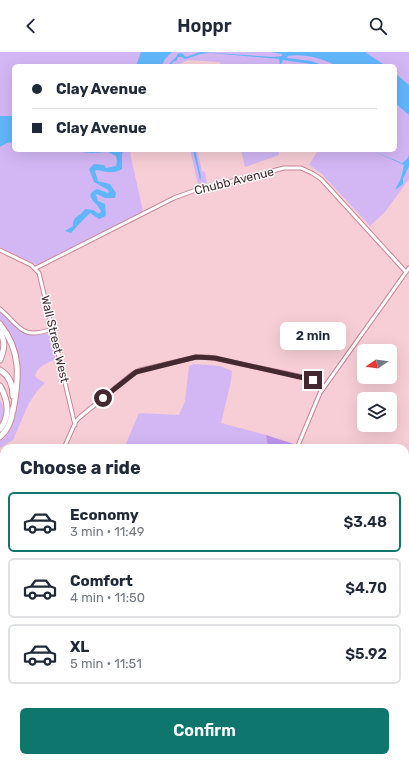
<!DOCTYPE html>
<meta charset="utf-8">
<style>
body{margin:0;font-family:Rubik,sans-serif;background:#f2f2f3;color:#1f2937;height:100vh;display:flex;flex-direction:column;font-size:15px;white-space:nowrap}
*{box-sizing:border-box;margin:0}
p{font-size:13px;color:#747a83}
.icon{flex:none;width:22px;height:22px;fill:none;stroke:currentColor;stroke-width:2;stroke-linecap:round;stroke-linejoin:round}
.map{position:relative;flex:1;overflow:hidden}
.drawer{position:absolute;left:0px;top:392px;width:409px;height:318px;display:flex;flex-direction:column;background:#fff;border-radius:12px 12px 0 0;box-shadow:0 4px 16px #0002}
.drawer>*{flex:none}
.top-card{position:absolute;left:12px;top:12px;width:385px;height:88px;border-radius:6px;box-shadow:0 4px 16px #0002;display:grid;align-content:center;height:88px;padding:0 20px;background:#fff}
.needle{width:26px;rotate:257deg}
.fabs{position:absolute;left:357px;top:292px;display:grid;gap:8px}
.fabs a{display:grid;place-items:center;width:40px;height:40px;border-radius:6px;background:#fff;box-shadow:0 4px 16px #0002;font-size:20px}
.end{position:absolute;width:18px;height:18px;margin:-9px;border:5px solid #442a30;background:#fff;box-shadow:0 0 0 2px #fff}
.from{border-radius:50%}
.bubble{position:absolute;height:28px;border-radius:6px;background:#fff;box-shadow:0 4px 16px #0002;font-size:13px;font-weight:600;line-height:28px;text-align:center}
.top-card b{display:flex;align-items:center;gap:14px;height:38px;font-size:15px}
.top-card b+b{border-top:1px solid #e0e1e3}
.top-card i{width:10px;height:10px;background:#1f2937}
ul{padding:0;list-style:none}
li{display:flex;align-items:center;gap:12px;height:60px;margin:0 8px 6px;padding:0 12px;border:2px solid #e0e1e3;border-radius:6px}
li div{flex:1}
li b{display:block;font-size:15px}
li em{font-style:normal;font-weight:600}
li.active{border-color:#0f766e}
li>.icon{width:36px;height:36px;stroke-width:1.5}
h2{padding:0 20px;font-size:18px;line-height:48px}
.cta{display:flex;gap:8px;margin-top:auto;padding:8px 20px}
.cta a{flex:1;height:46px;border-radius:6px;background:#0f766e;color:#fff;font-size:16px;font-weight:600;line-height:46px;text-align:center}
header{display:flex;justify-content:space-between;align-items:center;height:52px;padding:0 20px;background:#fff;font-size:18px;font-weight:600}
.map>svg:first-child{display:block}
.green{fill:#d3b7f5}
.forest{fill:#bc94ea}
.water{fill:#61b6fa}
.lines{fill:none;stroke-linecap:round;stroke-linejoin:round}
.minor-casing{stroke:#c68795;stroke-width:5}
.tertiary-casing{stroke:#c68795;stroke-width:6}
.primary-casing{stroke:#c68795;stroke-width:7}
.minor{stroke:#fff;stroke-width:3}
.tertiary{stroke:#fff;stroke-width:4}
.primary{stroke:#fff;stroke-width:5}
.rail-casing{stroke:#7b5c63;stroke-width:2.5}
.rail{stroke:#fbfbfb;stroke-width:1;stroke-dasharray:3;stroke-linecap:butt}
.route{stroke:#442a30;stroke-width:5}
.labels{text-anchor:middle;stroke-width:3;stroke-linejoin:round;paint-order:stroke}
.street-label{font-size:12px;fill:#442a30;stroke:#fbfbfb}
</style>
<header><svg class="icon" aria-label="back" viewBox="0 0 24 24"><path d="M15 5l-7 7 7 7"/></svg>Hoppr<svg class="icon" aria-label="search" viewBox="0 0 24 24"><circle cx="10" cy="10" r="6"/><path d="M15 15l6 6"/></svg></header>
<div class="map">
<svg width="409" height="710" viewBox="0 0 409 710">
<rect width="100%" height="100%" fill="#f7ced6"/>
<path class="green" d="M0 0H409V127L385 160 370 174 322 122 309 113 318 98H395V14H221L220 10 188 8 175 14H14V98H134L130 101 143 159 37 213 0 195Z
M190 98H197L202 119 205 120 207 131 198 132Z
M241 98H279V103L245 115Z
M0 259C18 277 22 287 49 281L56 307C48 311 37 314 35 324L38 327 45 331 38 338 29 351 13 388 0 396V389C19 380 22 322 18 304 17 298 14 289 11 284 8 279 2 274 0 269 0 266 0 262 0 259Z
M194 312 220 314 232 319 231 329 221 371 266 383 268 396H124L139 361 179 363 185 349 189 314Z
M0 348C5 356 4 364 0 372Z
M409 574V637L405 639V578Z
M0 634 4 636V682L0 691Z
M187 706H270L262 710H186Z"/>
<path class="forest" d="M266 383 294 392 293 396H268Z"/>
<path class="water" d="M141 0H172L164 8 162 14H136Z
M200 0 274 5 282 4V2L270 0H365L386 14H337C333 13 330 10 326 9 313 4 301 2 288 4L287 6 311 9 325 14 283 8 280 14H278L280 11 279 7 210 1 201 2 185 7 182 5H178L177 8 173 10 170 14H167L177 4V2L182 1 186 5Z
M395 21 409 33V63L395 51Z
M0 64H14V90L7 91 0 95Z
M59 98 88 99 124 98 122 102V117C114 122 106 120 97 118L95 119 98 129 110 132 116 141 115 146H105L97 142 96 143 98 149 105 152 106 163 104 165 99 167 90 161C83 168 77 174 71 181L65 179 73 174C73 163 79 166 85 157L93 158 98 161H100L101 159C97 150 82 144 97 137L108 141 109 140 108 138 94 130 89 117 94 112 104 113 106 116 116 114 117 109 116 104 108 100 92 101Z
M193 98H195L201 125 200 128Z
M375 100 402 111 407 107 409 103V114L403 127V132L395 138 401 126 404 113Z"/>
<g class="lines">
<g class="minor-casing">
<path id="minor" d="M0 198 31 213 39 221 75 373
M36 216 174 146 193 139 284 116H301L312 121 321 127 406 220
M0 257C21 275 21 288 52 277
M64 396 76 369 80 365 131 323 140 318 196 305H208L308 326 317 329 324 335
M297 396 320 341 409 216
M0 436 4 438
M0 700 4 691
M78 706 91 710
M97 710 98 706
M176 710 178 706"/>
</g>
<g class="tertiary-casing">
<path id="tertiary" d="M0 521 4 523"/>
</g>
<g class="primary-casing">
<path id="primary" d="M0 272C22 300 19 326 13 359
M0 280C6 290 4 298 0 308
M0 318C10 324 13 333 13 344
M0 334C8 348 11 363 0 377
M0 385C9 377 12 368 13 356"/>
</g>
<use href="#minor" class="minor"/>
<use href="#tertiary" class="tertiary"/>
<use href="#primary" class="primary"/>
<g class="rail-casing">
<path id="rail" d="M405 646 409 644
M405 701 409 699
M279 710 287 706
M296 710 306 706
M388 710 396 706"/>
</g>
<use href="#rail" class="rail"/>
</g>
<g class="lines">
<path class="route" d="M103 346 136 320 196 305 215 306 313 328"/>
</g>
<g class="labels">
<g class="street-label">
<text transform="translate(234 129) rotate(-14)" y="4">Chubb Avenue</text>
<text transform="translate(55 287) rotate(77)" y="4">Wall Street West</text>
</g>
</g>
</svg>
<div class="fabs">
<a><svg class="needle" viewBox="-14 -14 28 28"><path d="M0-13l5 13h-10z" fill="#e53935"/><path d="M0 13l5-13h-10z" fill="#747a83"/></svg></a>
<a><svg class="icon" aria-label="layers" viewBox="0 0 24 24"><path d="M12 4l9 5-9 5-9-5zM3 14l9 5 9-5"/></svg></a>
</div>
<i class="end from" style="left:103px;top:346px"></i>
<i class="end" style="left:313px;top:328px"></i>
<div class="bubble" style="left:280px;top:270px;width:66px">2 min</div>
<div class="top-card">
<b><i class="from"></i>Clay Avenue</b>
<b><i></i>Clay Avenue</b>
</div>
<section class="drawer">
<h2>Choose a ride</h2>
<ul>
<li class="active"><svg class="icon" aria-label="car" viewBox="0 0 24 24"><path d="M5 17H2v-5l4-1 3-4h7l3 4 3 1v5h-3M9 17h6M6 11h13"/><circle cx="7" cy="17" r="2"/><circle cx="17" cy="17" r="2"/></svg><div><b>Economy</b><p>3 min · 11:49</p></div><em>$3.48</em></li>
<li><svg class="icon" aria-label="car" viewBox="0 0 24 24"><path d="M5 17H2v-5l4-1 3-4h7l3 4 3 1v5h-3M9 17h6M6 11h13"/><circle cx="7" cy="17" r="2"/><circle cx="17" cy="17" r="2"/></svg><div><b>Comfort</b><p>4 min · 11:50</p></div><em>$4.70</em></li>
<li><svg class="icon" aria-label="car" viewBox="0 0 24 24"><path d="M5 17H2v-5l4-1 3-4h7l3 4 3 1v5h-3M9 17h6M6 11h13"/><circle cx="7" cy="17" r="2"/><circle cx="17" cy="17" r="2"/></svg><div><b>XL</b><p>5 min · 11:51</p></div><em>$5.92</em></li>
</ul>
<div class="cta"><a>Confirm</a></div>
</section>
</div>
